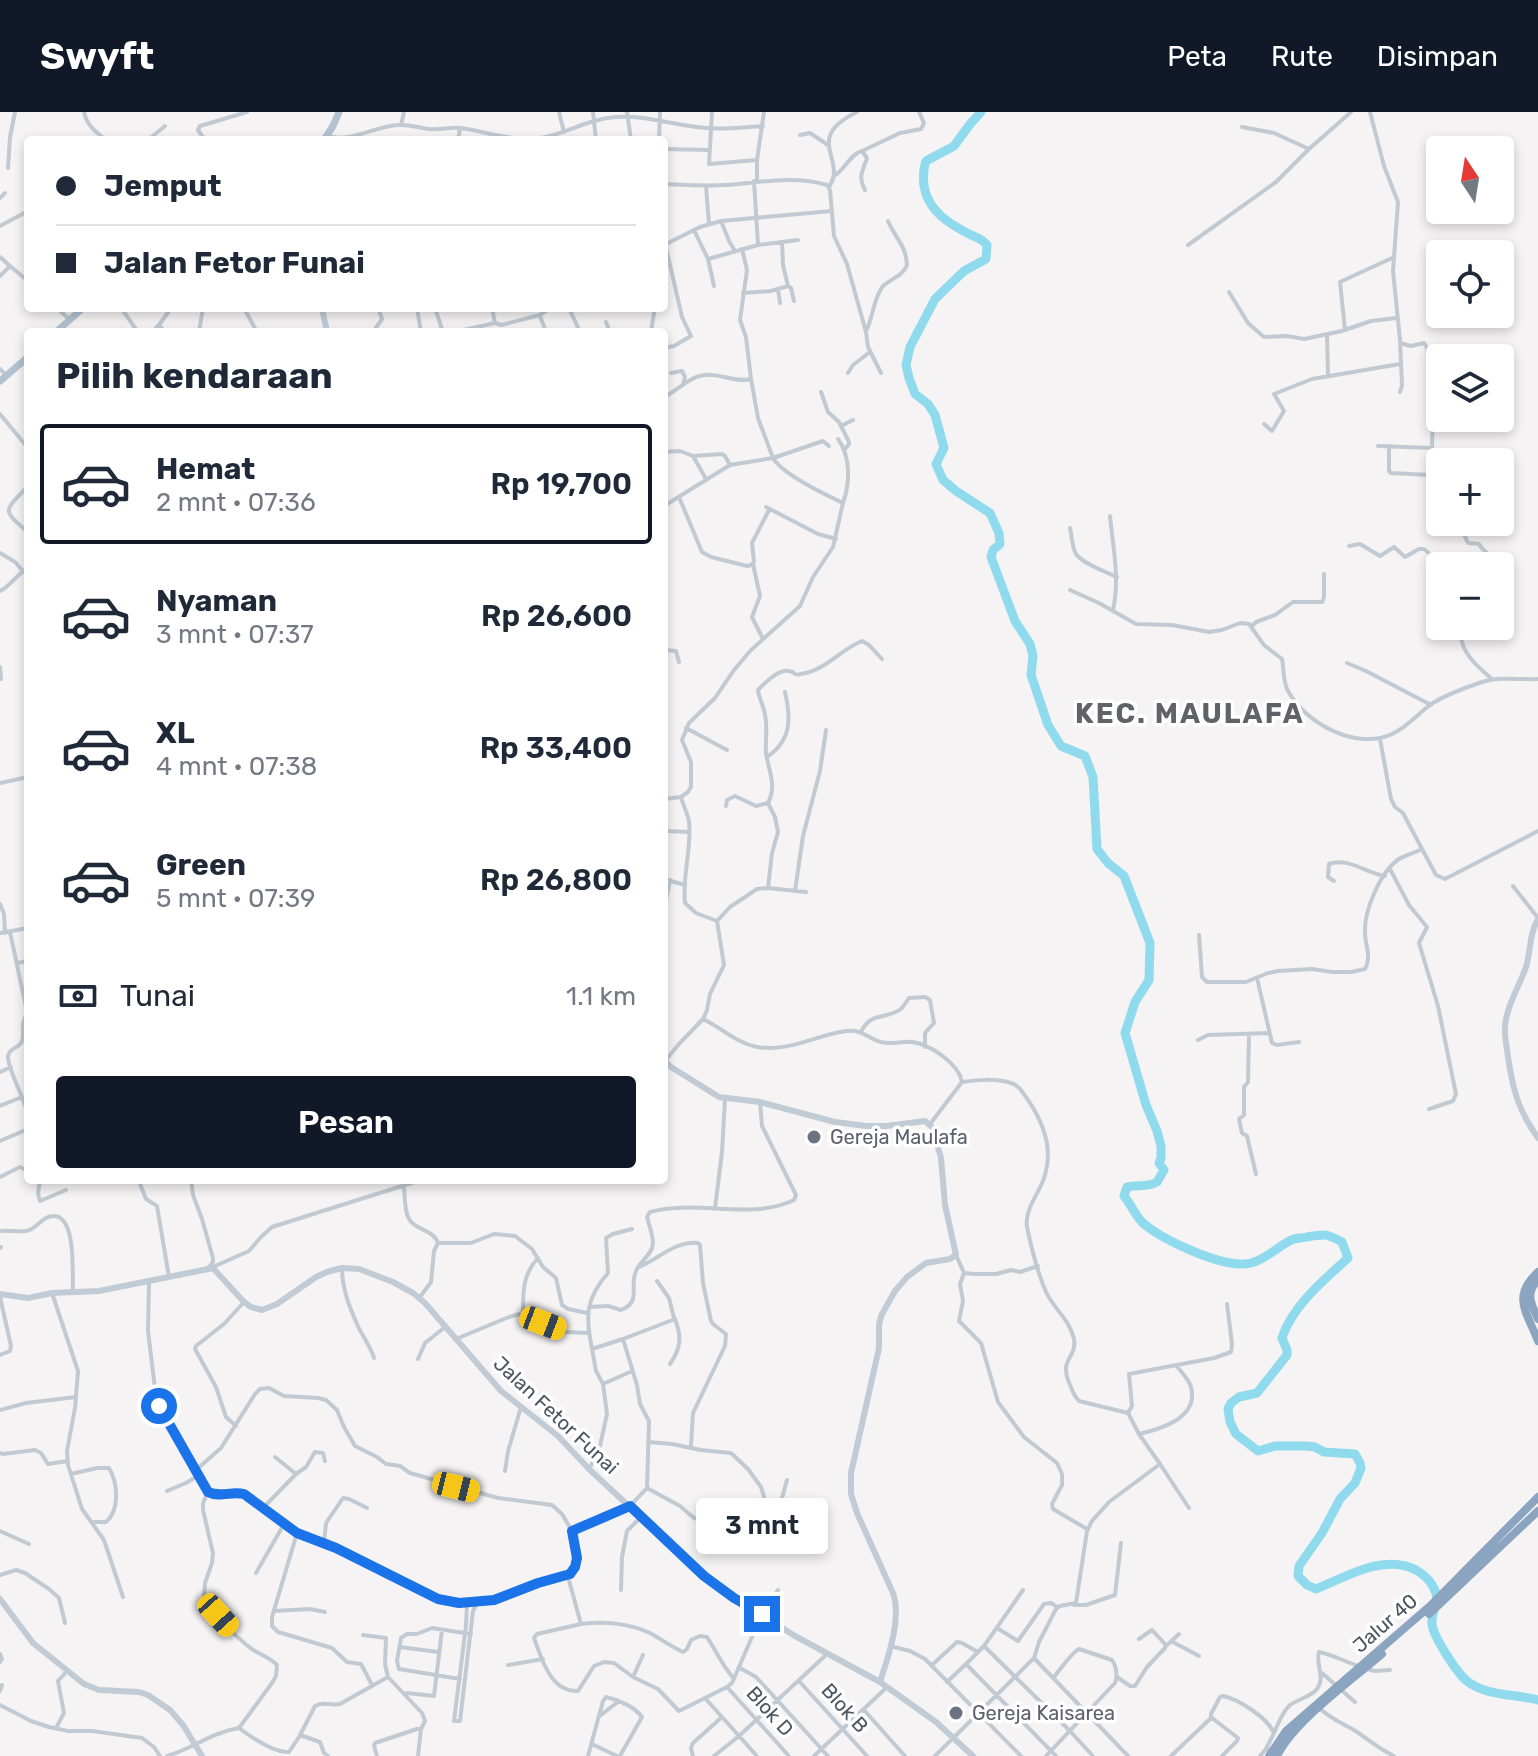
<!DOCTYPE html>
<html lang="id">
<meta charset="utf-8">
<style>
body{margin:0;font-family:Rubik,sans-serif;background:#f6f6f7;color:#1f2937;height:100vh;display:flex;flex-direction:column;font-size:30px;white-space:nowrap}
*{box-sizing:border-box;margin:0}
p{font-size:26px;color:#747a83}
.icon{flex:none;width:44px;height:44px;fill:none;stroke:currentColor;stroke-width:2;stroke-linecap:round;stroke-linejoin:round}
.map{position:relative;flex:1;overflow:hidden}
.side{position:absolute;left:24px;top:216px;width:644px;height:856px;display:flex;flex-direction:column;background:#fff;border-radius:8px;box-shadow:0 4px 12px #0003}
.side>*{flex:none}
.top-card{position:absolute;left:24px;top:24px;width:644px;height:176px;border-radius:8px;box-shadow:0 4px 12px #0003;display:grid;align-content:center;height:176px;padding:0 32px;background:#fff}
.needle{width:52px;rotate:348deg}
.buttons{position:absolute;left:1426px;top:24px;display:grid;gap:16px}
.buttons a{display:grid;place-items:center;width:88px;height:88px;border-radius:8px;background:#fff;box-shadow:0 4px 12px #0003;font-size:40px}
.end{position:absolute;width:36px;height:36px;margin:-18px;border:10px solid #1a73e8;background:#fff;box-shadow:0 0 0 4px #fff}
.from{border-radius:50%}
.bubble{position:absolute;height:56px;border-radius:8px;background:#fff;box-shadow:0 4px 12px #0003;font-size:26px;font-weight:600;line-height:56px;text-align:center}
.car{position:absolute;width:24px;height:48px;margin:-24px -12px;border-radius:10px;box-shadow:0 0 6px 2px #0007;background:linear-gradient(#f5c518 24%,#345 0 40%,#f5c518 0 76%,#345 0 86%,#f5c518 0)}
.top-card b{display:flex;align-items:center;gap:28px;height:76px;font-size:30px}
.top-card b+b{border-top:2px solid #e0e1e3}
.top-card i{width:20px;height:20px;background:#1f2937}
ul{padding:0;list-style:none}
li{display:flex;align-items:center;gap:24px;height:120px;margin:0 16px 12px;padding:0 16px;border:4px solid transparent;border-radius:8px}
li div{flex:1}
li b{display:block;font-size:30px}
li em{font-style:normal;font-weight:600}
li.current{border-color:#111827}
li>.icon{width:72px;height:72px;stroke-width:1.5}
h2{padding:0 32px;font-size:36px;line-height:96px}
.pay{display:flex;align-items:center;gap:20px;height:88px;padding:0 32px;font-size:30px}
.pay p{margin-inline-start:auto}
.action{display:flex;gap:16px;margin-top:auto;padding:16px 32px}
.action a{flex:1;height:92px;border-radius:8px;background:#111827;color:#fff;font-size:32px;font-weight:600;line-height:92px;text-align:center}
header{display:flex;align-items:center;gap:48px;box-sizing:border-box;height:112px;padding:0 40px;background:#111827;color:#fff}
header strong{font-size:38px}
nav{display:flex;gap:44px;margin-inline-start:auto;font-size:28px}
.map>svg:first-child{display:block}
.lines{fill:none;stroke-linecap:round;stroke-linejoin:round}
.river{stroke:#90daee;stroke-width:9}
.street{stroke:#c1cad2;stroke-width:4}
.secondary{stroke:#c1cbd6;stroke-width:6}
.primary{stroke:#b3c2d1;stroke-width:7}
.highway{stroke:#8ba5c1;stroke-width:8}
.route{stroke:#1a73e8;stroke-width:10}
.worship-dot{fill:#6b7280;stroke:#fff;stroke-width:3}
.labels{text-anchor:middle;stroke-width:7;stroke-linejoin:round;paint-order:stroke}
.worship-label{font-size:20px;fill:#5b616d;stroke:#fff;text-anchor:start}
.street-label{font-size:20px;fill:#4a5661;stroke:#fff}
.district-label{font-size:28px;font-weight:bold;letter-spacing:2px;fill:#5f6368;stroke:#fff}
</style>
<header>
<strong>Swyft</strong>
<nav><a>Peta</a><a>Rute</a><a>Disimpan</a></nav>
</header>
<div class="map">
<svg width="1538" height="1644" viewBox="0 0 1538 1644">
<rect width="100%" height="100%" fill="#f5f3f3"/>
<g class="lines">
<path class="river" d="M981 0 971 11 954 34 926 49C923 57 923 65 924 74 928 99 949 112 971 123 978 126 982 127 987 133L986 147 964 159 935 187 910 235 906 253 909 266 915 282 928 292 935 303 944 336 936 352 943 368 956 379 990 401 999 421 1000 432 993 438 991 445 1015 509 1030 532 1033 544 1031 563 1048 613 1061 634 1085 644 1093 665 1097 737 1108 751 1124 764 1150 831 1149 868 1135 890 1125 921 1146 993 1157 1019 1161 1034V1046L1159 1051 1164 1058 1157 1070C1147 1076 1138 1072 1127 1075L1124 1084C1131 1092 1134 1102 1142 1110 1159 1127 1226 1158 1251 1151 1269 1146 1280 1132 1294 1127 1298 1126 1303 1126 1307 1125 1324 1122 1326 1121 1342 1130L1348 1146C1324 1168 1292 1194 1282 1226L1287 1238V1243L1257 1281 1239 1285 1231 1291 1228 1297 1230 1310 1236 1322 1258 1339 1275 1334H1305L1315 1335 1324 1340 1355 1342 1360 1351 1361 1356 1355 1371 1340 1387 1322 1421 1299 1454 1298 1464 1307 1473 1316 1477C1346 1465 1384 1441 1416 1458 1425 1463 1432 1469 1436 1481 1439 1492 1431 1500 1432 1511 1432 1523 1457 1561 1467 1569 1485 1584 1516 1582 1538 1588"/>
<path class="street" d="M84 0C87 14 96 20 106 28
M559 0 564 20
M593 0 596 28
M627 0 631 28
M712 0 709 52 757 48
M1370 0 1384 54 1398 90 1393 159 1400 228 1402 273 1400 280
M401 13 404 0
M1242 15 1274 21 1309 37
M800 23 810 21 828 33
M327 24C352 31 374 14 399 13 409 12 419 16 429 17 440 18 450 15 460 16 483 19 504 27 527 27 559 27 584 7 616 5 647 3 676 14 707 16 725 18 744 15 763 14
M148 28 165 14
M205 28 198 18 200 14 247 0
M458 28 460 16
M659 28 660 0
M664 37 709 38
M862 39 900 21 921 17 924 11 919 0
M8 56 10 25 15 0
M834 64C845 58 850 42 862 39L867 46C862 61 858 64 865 78
M754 69 758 133
M757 69V48L764 0
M664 72C689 73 715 75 739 72 767 69 799 64 827 73L830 78 834 124 847 152 866 220 868 235 881 261
M706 74 709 112
M829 75C848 47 802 27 857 0
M0 86 5 81
M721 109 729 129 735 139
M0 114 28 99
M694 118 708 147 758 133 798 128
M664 127 682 205 691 224 674 234 664 236
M782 130 783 153 788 174
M664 133 700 115 721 109 832 99
M1188 133 1276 70 1309 37 1351 0
M742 137 747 158 740 208 746 225 751 267 758 306 773 346 823 329 829 334
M0 145 10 154 0 164
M708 147 714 174
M10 154 28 169
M778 177 780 191
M1229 180 1248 211 1264 225 1287 224 1304 227 1342 219 1371 209 1396 206
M743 181 771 179 788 174 791 176 794 189
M57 196 70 208
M121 196 138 220
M244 196 257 220
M417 196 421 220
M435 196 443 220
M492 196 495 211 501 213 540 203 550 196
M569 196 580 220
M540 204 546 220
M606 210 610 220
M159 213 165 220
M867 217C873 204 874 185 883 174 892 166 902 165 907 153 906 133 895 126 888 109
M1345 218 1340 170 1392 146
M152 220 159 213 171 196
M199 220 203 196
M373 220 382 207 378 196
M455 220 495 211
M651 220 654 201 653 196
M1327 223 1328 264
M1400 231 1411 234 1424 231 1427 236 1433 291 1432 336
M0 257 7 264
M671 261 682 259 685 265 683 272
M848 261 853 253 870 240
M821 280 828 300 839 310 849 330V332L845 337
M664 285C677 279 690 264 705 263 720 261 734 271 751 267
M0 302 28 336
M1264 312 1272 319 1284 299 1274 282 1312 267 1400 252
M841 314 853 308
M838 327C851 345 850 371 843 391
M1378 334 1432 336 1434 361 1440 397
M1389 334V359L1391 361 1430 363 1440 357
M664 340 680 339 693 344 706 367
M693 344 722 342 725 344 730 353
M28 374C5 399 0 397 28 420
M679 385 702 440 711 445 747 454 751 453 754 450 752 431 769 398
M664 394 730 353 773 346C781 361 826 383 843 391L833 435 813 465 800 494 751 538 734 558 715 586 689 611 682 628 691 650V675L688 680 681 685C683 693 687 700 689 709 692 736 682 764 685 791L696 801 717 809 724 853 710 882 707 898 703 907C722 916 736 931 757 935 791 940 815 923 847 919 862 917 869 927 881 930 891 933 902 929 912 930 930 932 959 952 962 970
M766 395 818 422 836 427
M1110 404C1113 436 1120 466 1113 498
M1458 410 1468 431 1479 432C1485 443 1493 441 1498 454
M1070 416C1072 424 1072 436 1076 442 1083 452 1106 460 1117 465
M1349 434 1360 432 1380 444 1394 435 1405 445 1419 437H1424L1439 450 1452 454
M0 441 15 450 23 459
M753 452 760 484 752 505 763 527
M1500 460V472
M1070 478 1099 491 1136 512 1172 513 1209 520 1222 518 1240 511 1249 512 1264 533 1282 547C1284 557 1283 567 1287 577 1304 611 1356 639 1392 622 1407 615 1418 602 1431 592 1444 584 1467 575 1482 570 1500 564 1520 568 1538 567
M0 479C11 474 17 461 28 457
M1252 514 1256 510 1275 503 1293 490H1322L1324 485V462
M1470 514 1461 521C1460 540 1478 555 1492 567
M664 538 676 539 679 550
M1347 551 1366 559 1431 593
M0 555 1 567
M686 616 727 638
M767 645C792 628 791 606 785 580
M0 671 28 665
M664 687 681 685
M726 694 727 688 735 684 756 694 768 691
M664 719 689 720
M1422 737 1436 763 1445 767 1538 719
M1390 757 1409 793 1427 815 1419 831 1438 894 1456 982 1453 989 1429 997
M664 767 685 773
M1334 769 1328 765 1329 752C1348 745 1366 761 1385 764
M1513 774 1538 806
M768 776 772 741 778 720 775 705 768 691C777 674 769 659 766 642 765 629 768 616 765 603 764 594 759 587 758 578 765 571 778 557 789 559 798 561 792 564 801 562 825 559 841 537 862 529L869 533 882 547
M795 779 803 724 820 659 826 618
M0 792 4 802 5 821
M664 798 670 768
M717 809 730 795 757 777 768 776 806 780
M10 820 27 900C26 904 24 908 23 912 22 919 25 925 21 931 17 937 10 935 8 944 7 957 26 988 28 1004
M0 821 28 816
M1199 823 1202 865 1207 870H1246L1268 861 1278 859 1312 857 1332 860H1351L1365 857C1372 844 1365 834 1365 820 1364 799 1380 760 1399 747 1406 743 1414 741 1422 737L1403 701 1395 695 1391 687 1380 627
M17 851 28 849
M1257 866 1272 931 1277 933 1299 930
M861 920C871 899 886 908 901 897 903 895 907 889 909 886L925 885 930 888 934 911 925 921V935
M1249 923 1248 970 1244 975V1003L1239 1007 1242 1021 1247 1024 1256 1062
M1198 928 1208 923 1269 921
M665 949 679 932 703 907
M0 960 11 955
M0 994 22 985
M930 1012 962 970C978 968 995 966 1011 971 1019 973 1023 981 1028 988 1043 1010 1053 1037 1045 1063 1041 1079 1024 1097 1027 1115 1031 1134 1038 1162 1046 1180 1054 1197 1070 1208 1074 1227 1077 1248 1058 1245 1070 1273 1073 1280 1074 1284 1079 1289L1128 1301
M0 1029 28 1017
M0 1065 20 1055 28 1059
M40 1068 38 1082 40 1089 66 1078
M191 1068 193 1083 202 1107 213 1146V1150L209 1155
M140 1072 146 1087 157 1094 169 1165
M404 1074C405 1084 404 1099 409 1107 416 1119 433 1117 438 1131
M715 1096 722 1040 725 987
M0 1119C9 1118 17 1120 26 1119 36 1118 42 1104 53 1104 77 1103 72 1163 73 1179
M0 1136 1 1135
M956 1143 964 1161 960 1172 963 1189 959 1209 981 1231 998 1290 1024 1325 1057 1351 1062 1362V1373L1052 1392 1053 1397 1087 1417
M213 1155 249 1139 261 1125 272 1115 421 1068
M639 1155C659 1147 674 1129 698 1131L700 1133 703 1171 711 1209 713 1212 726 1222 725 1234 693 1301 691 1334
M342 1156C342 1176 349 1194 357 1212 362 1224 370 1233 374 1246
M964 1161 974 1162H996L1011 1158 1020 1160 1038 1154
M657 1169 669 1186 674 1206
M149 1170 148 1219 156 1285 173 1321 196 1358 208 1380 214 1383 229 1380 244 1382 297 1421 336 1436 438 1487 459 1491 494 1488 538 1471 570 1462 575 1455 577 1446 572 1419 630 1394 647 1376 649 1309 640 1292 637 1273 623 1227 675 1207C682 1225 681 1236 670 1252
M52 1181 78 1259 75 1296 67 1339 68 1353 82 1397 104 1428 123 1485
M0 1185 11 1234 10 1239 0 1243
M420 1185 431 1170 434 1139 438 1131H471L494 1122 515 1124 532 1137 543 1155 556 1166 562 1193 568 1197 587 1201
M589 1195 608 1194 621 1198C642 1190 629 1174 636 1159 640 1149 653 1142 653 1131 653 1123 649 1113 647 1105L650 1100C696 1087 750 1109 794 1088L796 1083 762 1014 760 990
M523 1203C523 1181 522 1163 538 1146
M456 1227 509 1205 519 1202 565 1220 589 1221
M623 1227 592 1237C585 1204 586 1186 608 1161L606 1126 613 1122 632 1117
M592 1237 596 1259 603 1272
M418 1247 425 1231 445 1215
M0 1298 26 1291 76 1285
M1128 1301 1132 1294 1129 1262 1214 1246 1231 1240 1232 1232 1227 1192
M236 1314 226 1305 216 1275 195 1237 196 1234 224 1212 244 1190
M1139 1322C1161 1317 1199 1306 1191 1275 1189 1267 1181 1260 1176 1253
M648 1330 672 1332 701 1338 731 1341 748 1357 761 1375 769 1400V1406L765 1411
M0 1341 3 1342 35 1338 41 1341 48 1352 68 1349
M1160 1352 1189 1396
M197 1357 221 1336 255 1282 260 1277 269 1276 284 1284 318 1286 326 1288 337 1298 344 1315 355 1334 377 1345 386 1352 400 1354 410 1361 498 1386 552 1393 562 1402 572 1419
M589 1357 599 1338 607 1302 603 1272 632 1259
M505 1359 508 1339 521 1295
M71 1362 97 1356H109C118 1371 120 1398 106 1410H91
M296 1362 306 1355 315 1340 323 1341 325 1349
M647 1376 680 1394 694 1406 705 1409 727 1413 750 1408 788 1417
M167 1379 186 1371 199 1363
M208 1380 203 1391V1398L213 1441 212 1451 205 1471 204 1485C215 1503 233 1522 249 1535 258 1542 269 1545 277 1553L276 1564 272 1571 239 1616
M263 1396 296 1362 275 1345
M771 1402 782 1386 787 1368
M0 1419 29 1432
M297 1421 272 1505V1514L278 1520 332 1536 347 1550 361 1552 372 1573
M324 1431 326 1411 343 1386 349 1387 367 1396
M256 1461 284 1412
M0 1463 16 1458 25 1461 49 1477 59 1486 65 1511
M568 1465 581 1512 537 1522 534 1526C542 1547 550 1580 578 1579L594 1554 604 1550 614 1551 633 1565 658 1577 679 1599 727 1575 732 1571 762 1502 778 1478
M621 1478 622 1445 627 1419 641 1405
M1074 1493H1086L1115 1483 1121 1431
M274 1499 310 1497 325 1500
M581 1512C603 1509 629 1511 650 1521 661 1527 672 1535 683 1540L687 1537 691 1528 700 1524 707 1525 725 1555 734 1567
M997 1516 1018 1529 1044 1492 1051 1491 1057 1495
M363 1523 386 1526 385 1552 388 1565 422 1601 425 1609 421 1617 418 1644
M1171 1529 1199 1544
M890 1534 910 1539 925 1547 1021 1644
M984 1534 1023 1478
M1166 1534 1179 1522
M400 1535 438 1540
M0 1542 2 1547 0 1550
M1034 1546 1128 1644
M966 1552 984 1534 1070 1619 1093 1644
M508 1553 543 1547
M932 1553 957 1530 962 1531 978 1540
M740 1556 756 1565 828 1644
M1367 1557 1375 1559 1390 1558
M1322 1561 1355 1590
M633 1565 643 1543
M1117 1565 1130 1574H1135L1147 1555 1165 1536V1532L1152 1518 1139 1527
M460 1567 399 1557 397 1549 401 1526 407 1522H417L432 1516 471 1522
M799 1569 867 1644
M947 1570 966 1552 1056 1644
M727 1575 789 1644
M0 1579 2 1573
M407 1581 434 1584 442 1518
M705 1586 757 1644
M0 1593 31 1609 49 1615 68 1619H92L142 1626 154 1635 160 1644
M1319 1596C1330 1606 1341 1611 1354 1618 1368 1627 1379 1637 1394 1644
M864 1598 905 1644
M601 1603 619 1589
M1212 1606 1238 1626 1237 1629 1222 1644
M454 1609H460L473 1499 477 1491
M454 1609 466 1514 467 1491
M56 1616 64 1601 58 1569 67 1559
M1274 1621C1278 1612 1282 1600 1290 1593 1298 1587 1311 1585 1317 1577 1326 1565 1315 1552 1319 1540 1334 1543 1345 1550 1359 1554
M300 1623 320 1630 324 1641 328 1644
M592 1632 617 1644
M167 1644C192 1637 212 1620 239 1616 251 1625 274 1641 289 1640L299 1625 315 1594C325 1589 330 1594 340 1592L388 1565
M377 1644 374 1634 375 1631 417 1617H421
M588 1644 603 1589 606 1585C619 1588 635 1595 642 1605L620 1644
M693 1644 691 1636 693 1631 722 1605
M714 1644 739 1624 827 1542
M814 1644 886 1576
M935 1644 1034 1546 1039 1530 1056 1497 1060 1494 1076 1491 1087 1419 1092 1409 1109 1390 1160 1352 1139 1322 1128 1301
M1046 1644 1115 1571C1118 1565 1116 1553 1112 1548L1079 1537C1071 1541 1060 1558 1053 1566
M1171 1644 1211 1606V1602L1220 1585 1223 1584C1238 1587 1268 1606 1274 1621L1266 1637
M1260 1644 1266 1637 1272 1639"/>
<path class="secondary" d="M322 196 327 220
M1538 807C1529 822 1531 839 1526 855 1519 875 1507 893 1505 914 1504 924 1507 935 1508 945 1513 978 1518 998 1538 1026
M664 948 671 955 719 985 760 990 835 1010 866 1014H886L925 1009 932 1015 941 1046 945 1093 956 1143 950 1147 926 1151 907 1165 895 1179 881 1204 879 1213V1236L851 1361V1382L857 1401 893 1481C902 1507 888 1545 880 1570
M408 1068 409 1071
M0 1182 28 1186 52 1181 99 1179 213 1156 244 1190 251 1195 262 1198 277 1192 316 1165 327 1160 342 1156 359 1157 393 1170 413 1181 425 1191 501 1279 558 1324 589 1357 704 1464 734 1486 795 1524 880 1570 936 1610 973 1644
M0 1487 33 1531 84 1572 99 1578 139 1580 148 1583 170 1598 183 1613 202 1644"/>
<path class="primary" d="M324 28 333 14 339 0
M56 220 83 196
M0 269 28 245"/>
<path class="highway" d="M1538 1160C1511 1185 1527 1200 1538 1229
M1538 1168C1525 1181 1531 1192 1538 1207
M1429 1502 1538 1399
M1269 1644 1286 1619 1430 1494 1538 1385
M1277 1644C1294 1609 1352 1568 1382 1542"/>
</g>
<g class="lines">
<path class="route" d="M159 1294 208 1380C220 1386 231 1379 244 1382L297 1421 336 1436 438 1487 459 1491 494 1488 538 1471 570 1462 575 1455 577 1446 572 1419 630 1394 704 1464 734 1486 762 1502"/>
</g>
<g class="worship-dot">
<circle cx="814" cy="1025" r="8"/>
<circle cx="956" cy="1601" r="8"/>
</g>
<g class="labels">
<g class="worship-label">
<text x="830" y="1032">Gereja Maulafa</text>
<text x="972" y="1608">Gereja Kaisarea</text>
</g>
<g class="street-label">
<text transform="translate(556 1303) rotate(43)" y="7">Jalan Fetor Funai</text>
<text transform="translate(1385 1511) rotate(-41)" y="7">Jalur 40</text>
<text transform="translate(845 1596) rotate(48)" y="7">Blok B</text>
<text transform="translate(770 1599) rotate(48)" y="7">Blok D</text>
</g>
<g class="district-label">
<text x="1190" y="611">KEC. MAULAFA</text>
</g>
</g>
</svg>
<div class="buttons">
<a><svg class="needle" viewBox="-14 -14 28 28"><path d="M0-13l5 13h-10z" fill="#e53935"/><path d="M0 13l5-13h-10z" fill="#747a83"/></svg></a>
<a><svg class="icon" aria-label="locate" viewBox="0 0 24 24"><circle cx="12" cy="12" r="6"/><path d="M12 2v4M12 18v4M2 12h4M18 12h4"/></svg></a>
<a><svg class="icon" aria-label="layers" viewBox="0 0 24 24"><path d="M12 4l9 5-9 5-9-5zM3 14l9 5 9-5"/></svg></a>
<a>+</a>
<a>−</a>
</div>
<i class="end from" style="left:159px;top:1294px"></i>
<i class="end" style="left:762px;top:1502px"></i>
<div class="bubble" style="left:696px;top:1386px;width:132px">3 mnt</div>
<i class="car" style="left:543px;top:1211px;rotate:111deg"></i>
<i class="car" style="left:456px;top:1375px;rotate:104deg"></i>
<i class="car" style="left:218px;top:1503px;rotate:138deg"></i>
<div class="top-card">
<b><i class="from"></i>Jemput</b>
<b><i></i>Jalan Fetor Funai</b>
</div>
<section class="side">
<h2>Pilih kendaraan</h2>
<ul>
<li class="current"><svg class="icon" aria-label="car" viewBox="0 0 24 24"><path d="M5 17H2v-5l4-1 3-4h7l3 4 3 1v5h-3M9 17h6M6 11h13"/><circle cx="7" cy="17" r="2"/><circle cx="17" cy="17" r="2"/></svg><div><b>Hemat</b><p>2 mnt · 07:36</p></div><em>Rp 19,700</em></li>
<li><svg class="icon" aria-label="car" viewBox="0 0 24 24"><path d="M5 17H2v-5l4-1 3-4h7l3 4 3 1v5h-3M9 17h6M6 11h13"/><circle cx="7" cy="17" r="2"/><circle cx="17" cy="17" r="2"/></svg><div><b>Nyaman</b><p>3 mnt · 07:37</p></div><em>Rp 26,600</em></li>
<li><svg class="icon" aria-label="car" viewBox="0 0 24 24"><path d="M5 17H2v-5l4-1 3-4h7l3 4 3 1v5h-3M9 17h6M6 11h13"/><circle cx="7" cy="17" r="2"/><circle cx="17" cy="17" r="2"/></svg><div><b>XL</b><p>4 mnt · 07:38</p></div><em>Rp 33,400</em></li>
<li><svg class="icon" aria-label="car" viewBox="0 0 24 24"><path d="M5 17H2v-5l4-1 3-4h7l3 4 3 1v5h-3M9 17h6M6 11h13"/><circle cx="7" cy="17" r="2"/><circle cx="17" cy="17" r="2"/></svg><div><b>Green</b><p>5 mnt · 07:39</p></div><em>Rp 26,800</em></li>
</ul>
<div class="pay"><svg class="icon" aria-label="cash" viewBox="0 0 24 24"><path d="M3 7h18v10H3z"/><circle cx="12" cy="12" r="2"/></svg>Tunai<p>1.1 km</p></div>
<div class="action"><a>Pesan</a></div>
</section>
</div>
